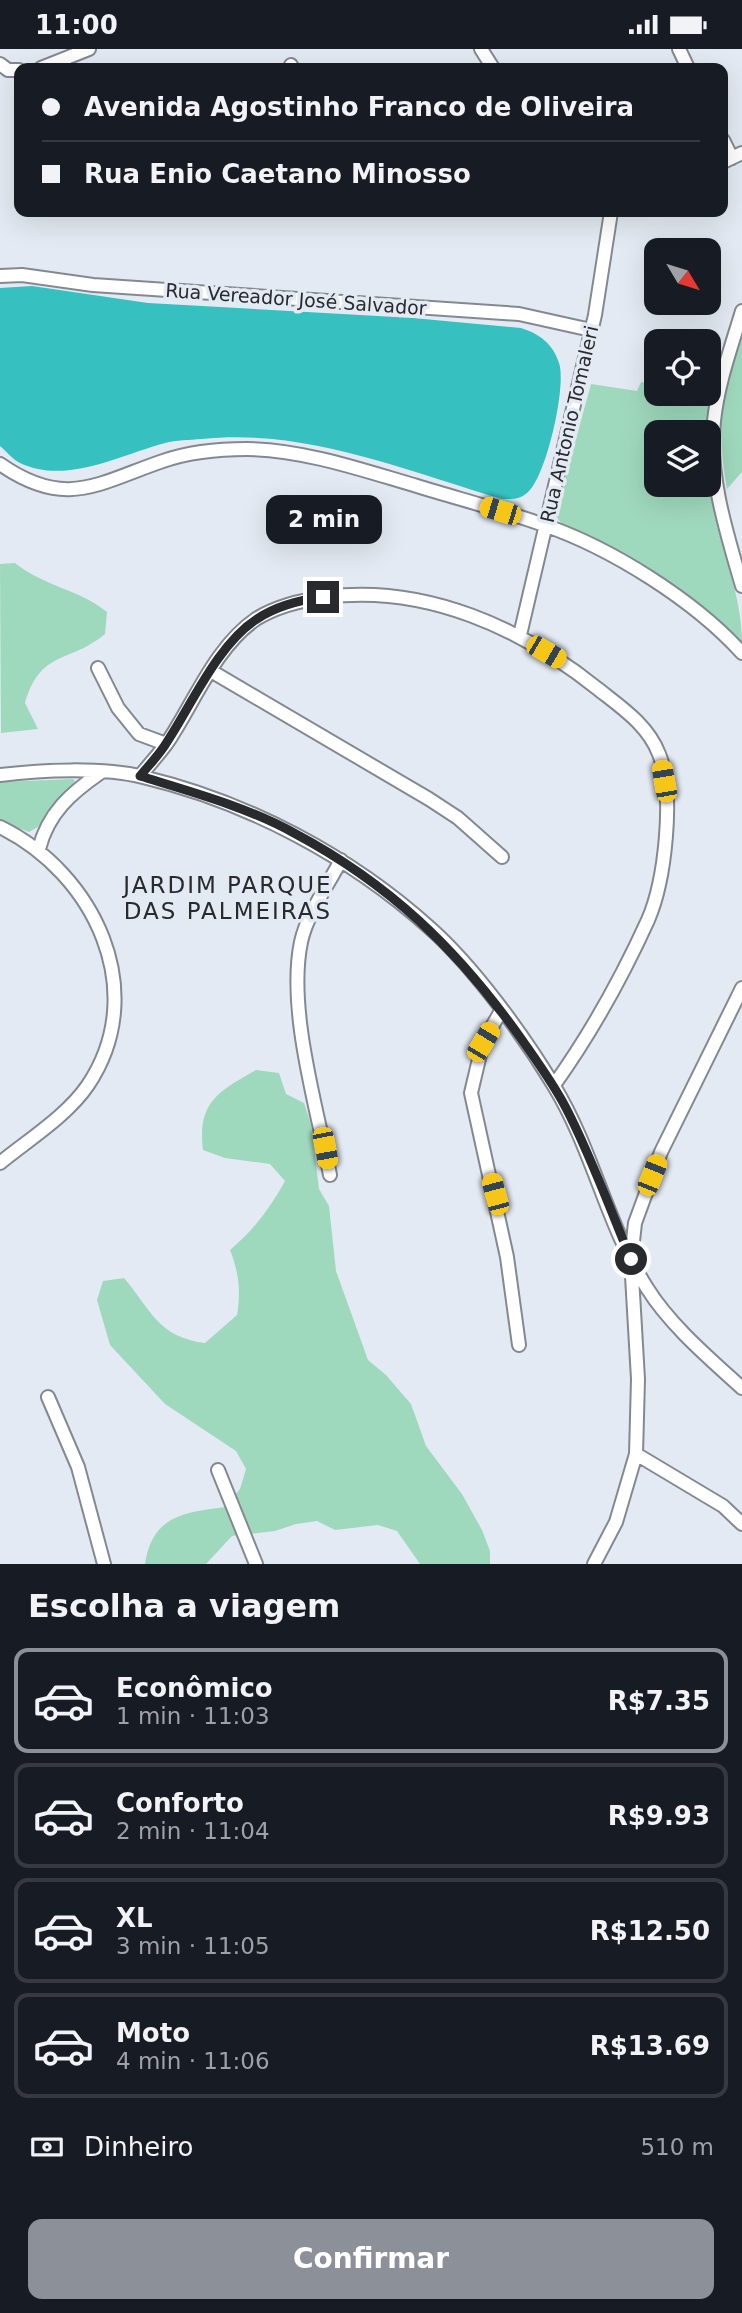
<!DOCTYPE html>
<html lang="pt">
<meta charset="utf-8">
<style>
body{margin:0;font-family:"DejaVu Sans",sans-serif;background:#20242c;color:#f1f3f6;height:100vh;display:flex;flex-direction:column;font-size:26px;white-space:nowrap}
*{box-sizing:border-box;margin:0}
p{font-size:23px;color:#9ea1a6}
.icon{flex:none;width:38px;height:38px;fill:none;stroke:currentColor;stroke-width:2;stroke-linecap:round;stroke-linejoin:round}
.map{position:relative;height:1515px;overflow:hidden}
.side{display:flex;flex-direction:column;background:#171b24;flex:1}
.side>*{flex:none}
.top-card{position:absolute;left:14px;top:14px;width:714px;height:154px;border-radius:14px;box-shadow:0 7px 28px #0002;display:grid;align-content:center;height:154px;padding:0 28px;background:#171b24}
.needle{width:46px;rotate:128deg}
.fabs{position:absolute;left:644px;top:189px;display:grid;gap:14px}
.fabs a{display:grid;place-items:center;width:77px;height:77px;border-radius:14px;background:#171b24;box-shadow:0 7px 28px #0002;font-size:35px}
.end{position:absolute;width:32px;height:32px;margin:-16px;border:9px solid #282a2d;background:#fff;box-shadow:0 0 0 4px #fff}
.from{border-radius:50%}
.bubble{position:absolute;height:49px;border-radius:14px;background:#171b24;box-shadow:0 7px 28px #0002;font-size:23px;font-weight:800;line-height:49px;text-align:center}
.car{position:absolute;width:21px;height:42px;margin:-21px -10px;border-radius:9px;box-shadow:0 0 5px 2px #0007;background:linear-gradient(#f5c518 24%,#345 0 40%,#f5c518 0 76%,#345 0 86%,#f5c518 0)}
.top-card b{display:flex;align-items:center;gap:24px;height:66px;font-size:26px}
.top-card b+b{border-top:2px solid #363941}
.top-card i{width:18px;height:18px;background:#f1f3f6}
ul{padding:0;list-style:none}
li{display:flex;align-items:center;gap:21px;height:105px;margin:0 14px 10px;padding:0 14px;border:4px solid #363941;border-radius:14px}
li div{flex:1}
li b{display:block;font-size:26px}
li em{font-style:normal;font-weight:800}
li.active{border-color:#8c9099}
li>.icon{width:63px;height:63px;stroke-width:1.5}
h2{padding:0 28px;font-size:32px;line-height:84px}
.pay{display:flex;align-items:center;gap:18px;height:77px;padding:0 28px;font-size:26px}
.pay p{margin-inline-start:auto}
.cta{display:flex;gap:14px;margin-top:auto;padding:14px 28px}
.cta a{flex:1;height:80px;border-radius:14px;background:#8c9099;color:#fff;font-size:28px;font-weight:800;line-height:80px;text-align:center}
.status{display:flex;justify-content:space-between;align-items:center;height:49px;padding:0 35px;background:#171b24;direction:ltr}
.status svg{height:19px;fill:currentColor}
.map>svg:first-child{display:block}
.green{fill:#9fd9bd}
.water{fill:#36c0c0}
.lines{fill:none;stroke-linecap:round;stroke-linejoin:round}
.minor-casing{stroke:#848991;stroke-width:16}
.minor{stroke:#fff;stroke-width:12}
.route{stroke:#282a2d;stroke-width:9}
.labels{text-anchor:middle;stroke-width:7;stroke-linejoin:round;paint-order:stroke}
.street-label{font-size:19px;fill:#282a2d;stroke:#e4eaf3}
.quarter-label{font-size:23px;letter-spacing:2px;fill:#282a2d;stroke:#e4eaf3}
</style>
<div class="status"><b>11:00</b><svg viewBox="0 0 49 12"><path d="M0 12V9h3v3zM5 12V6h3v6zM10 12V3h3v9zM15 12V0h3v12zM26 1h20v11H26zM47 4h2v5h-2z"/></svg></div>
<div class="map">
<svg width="742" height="1515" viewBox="0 0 742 1515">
<rect width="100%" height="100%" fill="#e4eaf3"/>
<path class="green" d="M742 288V423L727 440C716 374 720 351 742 288Z
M641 333 656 335V345L710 343 706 383H656V436H709V426C712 484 742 536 742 594L682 544 564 478 555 466 591 335 637 342Z
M15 514C45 538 79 540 107 563L105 585C69 615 41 600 25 654L38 680 1 684 0 515Z
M73 730 75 732 38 778 29 783 0 772V733Z
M256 1021 279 1024 286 1045 304 1054 311 1075 319 1140 329 1157 336 1222 368 1311 386 1326 411 1355 426 1397 462 1445 482 1481 490 1502V1515H420L397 1482 378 1476 335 1481 317 1472 296 1475 275 1482 232 1487 206 1515H145C152 1467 184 1463 226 1458L240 1440 246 1420 236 1402 165 1355 110 1296 97 1251 103 1232 124 1229C152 1262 158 1288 205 1294L237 1266C241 1242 239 1224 230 1201 253 1182 271 1158 285 1132L270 1115 225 1109 203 1101C197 1053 219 1042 256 1021Z"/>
<path class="water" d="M32 237 148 254 413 269 521 279C540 285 553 295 559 314 567 336 546 430 527 444 519 451 512 450 502 450 404 421 305 379 202 390 189 391 176 391 165 394 120 406 66 436 20 414 13 411 6 402 0 397V239Z"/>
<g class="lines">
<g class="minor-casing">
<path id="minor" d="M481 0 493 19
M679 0 688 19
M0 15 8 21H19
M291 16 292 19
M41 19 89 0
M723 91 732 109
M723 113 742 104
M0 227 22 226 93 236 519 265 591 281
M742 262C731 299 718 334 714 372 708 427 727 485 742 537
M0 415C66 461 98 434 163 412 189 403 220 400 247 400 305 401 362 421 417 437 459 450 502 461 544 476 611 499 694 551 742 604
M520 586 595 266 611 163
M98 619 118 659 139 685 166 695
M211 622 429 750 458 769 502 808
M0 726C41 721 103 718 143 728 248 753 350 807 430 879 474 918 524 987 554 1037 593 1101 607 1177 647 1239 670 1276 709 1309 742 1339
M140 727C149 716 159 705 167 694 194 654 215 598 256 570 277 557 302 551 326 548 425 535 522 579 598 640 622 659 648 676 659 705 675 745 665 832 648 871 623 926 589 987 554 1036
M0 778C94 824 151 942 88 1036 67 1067 28 1091 0 1114
M39 800C48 764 71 744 100 724
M501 962 483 993 471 1044 507 1208 519 1296
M330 1126C317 1059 287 960 301 893 307 865 328 836 341 811
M48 1348 78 1418 104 1515
M636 1405 723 1457 742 1475
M218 1421 256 1515
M594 1515 616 1473 636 1405 638 1330 631 1210 635 1174 661 1103 742 939"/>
</g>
<use href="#minor" class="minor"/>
</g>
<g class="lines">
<path class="route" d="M323 548C300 551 276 557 257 570 218 595 192 655 167 693 160 705 149 716 140 727 192 743 247 758 294 784 390 835 457 900 520 988 536 1011 553 1034 566 1059 591 1107 610 1160 631 1210"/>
</g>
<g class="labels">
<g class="street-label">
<text transform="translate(296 250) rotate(4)" y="7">Rua Vereador José Salvador</text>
<text transform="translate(569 375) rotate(-77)" y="7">Rua Antonio Tomaleri</text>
</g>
<g class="quarter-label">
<text x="228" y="844">JARDIM PARQUE<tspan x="228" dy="26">DAS PALMEIRAS</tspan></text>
</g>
</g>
</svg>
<div class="fabs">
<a><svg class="needle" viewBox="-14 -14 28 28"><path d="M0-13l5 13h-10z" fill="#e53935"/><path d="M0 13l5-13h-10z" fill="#9ea1a6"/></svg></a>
<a><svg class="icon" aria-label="locate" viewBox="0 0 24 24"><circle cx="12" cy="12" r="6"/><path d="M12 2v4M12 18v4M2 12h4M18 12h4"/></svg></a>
<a><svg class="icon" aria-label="layers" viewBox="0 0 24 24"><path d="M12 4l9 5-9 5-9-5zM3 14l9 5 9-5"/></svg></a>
</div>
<i class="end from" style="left:631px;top:1210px"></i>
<i class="end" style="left:323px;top:548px"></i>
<div class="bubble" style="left:266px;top:446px;width:116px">2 min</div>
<i class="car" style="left:500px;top:462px;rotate:287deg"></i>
<i class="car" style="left:546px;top:603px;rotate:120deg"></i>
<i class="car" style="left:664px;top:732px;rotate:350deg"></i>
<i class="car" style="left:483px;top:993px;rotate:31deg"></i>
<i class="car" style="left:325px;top:1099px;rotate:169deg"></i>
<i class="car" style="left:652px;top:1126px;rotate:22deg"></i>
<i class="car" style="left:495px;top:1145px;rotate:345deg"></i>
<div class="top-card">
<b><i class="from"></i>Avenida Agostinho Franco de Oliveira</b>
<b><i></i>Rua Enio Caetano Minosso</b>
</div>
</div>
<section class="side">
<h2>Escolha a viagem</h2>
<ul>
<li class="active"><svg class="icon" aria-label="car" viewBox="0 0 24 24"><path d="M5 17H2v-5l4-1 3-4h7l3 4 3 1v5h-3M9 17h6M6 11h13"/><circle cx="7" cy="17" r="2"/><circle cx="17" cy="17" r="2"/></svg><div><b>Econômico</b><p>1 min · 11:03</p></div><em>R$7.35</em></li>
<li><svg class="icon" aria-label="car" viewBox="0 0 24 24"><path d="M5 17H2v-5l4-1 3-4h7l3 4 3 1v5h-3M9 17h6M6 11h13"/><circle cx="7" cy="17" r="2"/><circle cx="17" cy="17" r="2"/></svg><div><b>Conforto</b><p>2 min · 11:04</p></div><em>R$9.93</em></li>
<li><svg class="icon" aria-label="car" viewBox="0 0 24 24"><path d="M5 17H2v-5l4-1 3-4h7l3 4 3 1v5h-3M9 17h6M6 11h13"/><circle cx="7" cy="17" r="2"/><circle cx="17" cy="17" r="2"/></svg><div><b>XL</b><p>3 min · 11:05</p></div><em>R$12.50</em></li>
<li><svg class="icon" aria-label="car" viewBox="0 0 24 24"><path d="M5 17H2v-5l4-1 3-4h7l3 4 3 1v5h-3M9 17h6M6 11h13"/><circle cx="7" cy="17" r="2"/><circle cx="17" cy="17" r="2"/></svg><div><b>Moto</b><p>4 min · 11:06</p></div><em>R$13.69</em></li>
</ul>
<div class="pay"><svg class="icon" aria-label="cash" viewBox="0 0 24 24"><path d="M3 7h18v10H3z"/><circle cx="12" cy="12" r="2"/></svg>Dinheiro<p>510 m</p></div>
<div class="cta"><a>Confirmar</a></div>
</section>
